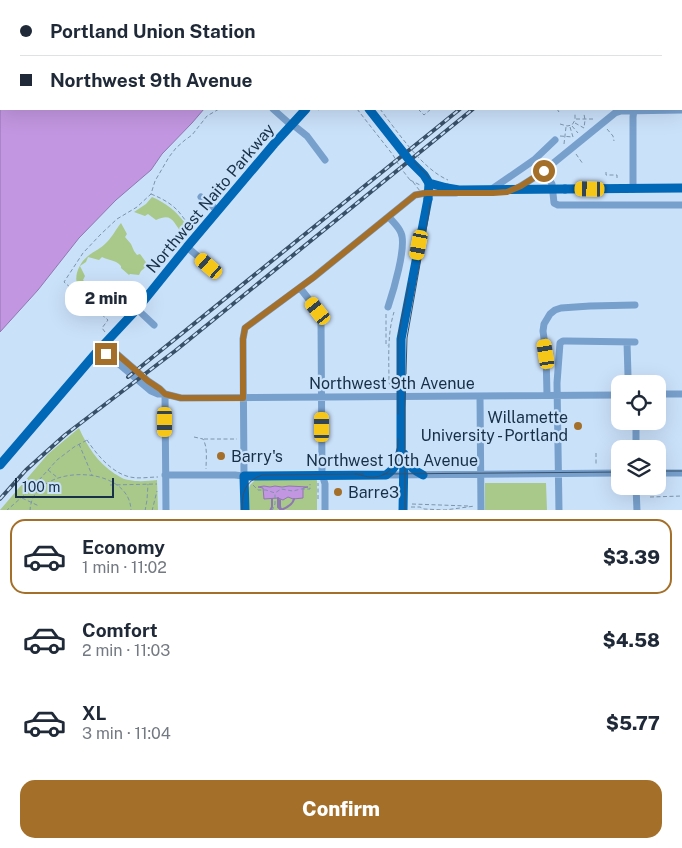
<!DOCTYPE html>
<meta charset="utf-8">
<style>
body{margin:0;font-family:"Public Sans",sans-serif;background:#f6f6f7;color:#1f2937;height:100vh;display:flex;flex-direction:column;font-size:19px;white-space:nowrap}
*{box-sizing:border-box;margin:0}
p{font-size:16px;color:#747a83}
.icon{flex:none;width:28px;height:28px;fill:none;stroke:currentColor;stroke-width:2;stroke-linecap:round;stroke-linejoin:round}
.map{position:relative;height:510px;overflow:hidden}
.side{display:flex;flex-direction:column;background:#fff;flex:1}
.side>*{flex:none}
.top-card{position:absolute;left:0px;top:0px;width:682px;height:110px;box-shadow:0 5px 20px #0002;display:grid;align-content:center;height:110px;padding:0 20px;background:#fff}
.buttons{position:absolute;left:611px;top:375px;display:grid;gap:10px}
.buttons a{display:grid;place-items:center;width:55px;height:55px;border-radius:10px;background:#fff;box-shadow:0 5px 20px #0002;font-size:25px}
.scale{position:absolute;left:15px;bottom:12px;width:99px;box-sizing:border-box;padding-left:5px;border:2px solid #182f48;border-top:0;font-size:14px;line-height:18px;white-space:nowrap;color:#182f48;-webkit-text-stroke:4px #cae1fa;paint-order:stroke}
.end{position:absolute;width:22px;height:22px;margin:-11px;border:6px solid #a46f28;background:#fff;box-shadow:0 0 0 2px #fff}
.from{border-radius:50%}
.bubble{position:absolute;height:35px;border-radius:15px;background:#fff;box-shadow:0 5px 20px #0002;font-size:16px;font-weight:800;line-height:35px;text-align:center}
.car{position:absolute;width:15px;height:30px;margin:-15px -8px;border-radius:6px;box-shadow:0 0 4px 1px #0007;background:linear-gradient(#f5c518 24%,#345 0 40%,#f5c518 0 76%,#345 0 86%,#f5c518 0)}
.top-card b{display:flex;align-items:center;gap:18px;height:48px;font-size:19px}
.top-card b+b{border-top:1px solid #e0e1e3}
.top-card i{width:12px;height:12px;background:#1f2937}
ul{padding:9px 0 0;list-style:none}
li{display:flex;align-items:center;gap:15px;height:75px;margin:0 10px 8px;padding:0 10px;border:2px solid transparent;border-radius:15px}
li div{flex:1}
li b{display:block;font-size:19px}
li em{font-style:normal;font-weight:800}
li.on{border-color:#a46f28}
li>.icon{width:45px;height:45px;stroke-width:1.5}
.cta{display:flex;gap:10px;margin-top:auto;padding:10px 20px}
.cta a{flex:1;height:58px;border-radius:15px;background:#a46f28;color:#fff;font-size:20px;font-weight:800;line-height:58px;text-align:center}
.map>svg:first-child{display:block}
.green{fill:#a8c98a}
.water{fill:#c296e0;stroke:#8f77b2}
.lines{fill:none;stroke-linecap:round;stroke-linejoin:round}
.stream{stroke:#8f77b2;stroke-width:2}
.path{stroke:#7d94ad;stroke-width:1;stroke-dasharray:4 2.5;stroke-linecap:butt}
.minor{stroke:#78a0cc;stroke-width:7}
.major{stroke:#0068b7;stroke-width:9}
.tram{stroke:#395069;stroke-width:1}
.rail-casing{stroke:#395069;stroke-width:4}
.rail{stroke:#cae1fa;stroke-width:2;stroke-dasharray:5.5;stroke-linecap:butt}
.path-bridge{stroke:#7d94ad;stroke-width:1;stroke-dasharray:4 2.5;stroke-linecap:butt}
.major-bridge{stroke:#0068b7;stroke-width:9}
.route{stroke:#a46f28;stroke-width:6}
.poi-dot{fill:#a46f28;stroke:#cae1fa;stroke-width:2}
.labels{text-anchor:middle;stroke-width:4.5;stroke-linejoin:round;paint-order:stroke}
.street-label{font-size:16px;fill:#182f48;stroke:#cae1fa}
.poi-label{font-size:16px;fill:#182f48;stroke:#cae1fa;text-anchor:start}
</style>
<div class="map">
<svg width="682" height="511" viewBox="0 0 682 511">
<rect width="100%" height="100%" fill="#cae1fa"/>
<path class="green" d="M152 197C166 203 176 211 185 223L182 233C173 223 173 212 156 220L148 214 145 216 134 212 146 204Z
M121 223 127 234 125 237 131 244 134 251 137 255 140 254 148 265 141 271 139 275 130 274 129 275 121 268V266C115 259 109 261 102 257L99 260 88 257 86 262 80 266 85 276 83 280 90 287V289L100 300C92 300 85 298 80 291 72 279 78 264 88 256 94 251 102 248 107 242 113 236 116 229 121 223Z
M79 428C87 446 97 462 115 474 119 476 124 480 129 480 138 482 148 481 157 480L158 510H0L48 454Z
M317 479V510H249V488L250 485 255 480Z
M485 483H546L547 510H485Z"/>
<path class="water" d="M0 0H301L300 1H1V109H204L192 123 162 154 151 170 116 200 79 238 38 290 0 332Z
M264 486 270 487 275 486 282 487 289 486 308 487 303 488V498L293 499 288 497 283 500 278 498 264 499 263 488 258 487Z"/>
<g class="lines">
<path class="stream" d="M278 498V507L281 510C286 508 293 504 294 499
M270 511 272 507V499
M280 511 281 510 280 506V500"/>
<path class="path" d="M273 0 274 1
M297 0 298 1
M303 1 304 0
M548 1 550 0
M317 109 318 110 320 109
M418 109 424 115 431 109
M509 109H510
M557 109 559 112
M576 119H594
M575 123 584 128 585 120 584 114
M560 124 567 126 572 125 575 120V113
M572 126 578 133
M607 129 613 136 614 141
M560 136 573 137 570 127
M564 144 566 127
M576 154 583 164
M606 172V175H617V178
M410 180 420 185
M151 194C161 198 171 203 179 212 183 217 187 223 192 228
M386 314V344L388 346
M105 332 102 328 108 320 64 282 83 253 101 234 117 219 137 207 151 194 155 181 169 157 176 148 185 140 192 135 207 116 219 109
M391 386 389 383C389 359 387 335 394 312
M194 437 203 439C208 448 206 459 206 469
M204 439H237
M87 440C97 455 112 473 130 477 139 479 149 477 158 477
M79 444 92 475
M596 453V465
M48 470 58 478
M110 485 157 484
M253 485 258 490H266L275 493 281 489 293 491 301 489H310V484
M650 497 682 496
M22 498 39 506
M318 499V483
M412 504 468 506
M411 507H420L424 509 445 510 475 506
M6 511 30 490 57 460 74 447 89 439
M30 511C31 462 131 463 131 511
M145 511 147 500 148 484
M152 511 157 491
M272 511 275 504V494"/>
<path class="minor" d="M563 1 564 0
M681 31H682
M273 109 291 125
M292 124 307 136 325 160
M544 171 552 184 554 203 558 205H682
M492 189 534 160 555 140
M516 189 540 174 615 113 621 111 682 110
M633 189V117L634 109
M201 197 218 211
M187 247 209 266
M300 288 318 311 321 320 322 474 325 484V511
M388 307C393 292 407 246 401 233 399 227 393 222 389 217
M137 309 154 325
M102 346 106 353 151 391 158 394H165L181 398 620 395
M102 346 110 348 148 381 160 389 165 394
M624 384 628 376 627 342
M165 394 166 511
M658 394H682
M547 395 546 353 543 331 544 324 550 314 555 310 561 308 590 306 635 305
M480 396 481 511
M636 421V449
M658 473H682
M165 475H235L244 476 243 339 245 328 314 277 415 195 426 193H456
M386 475 620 473
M636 486 637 511
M559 511 557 383 560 343 563 341H567L635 342"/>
<path class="major" d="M286 0V1
M438 1 440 0
M410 161 424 175 429 183 447 188
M565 189 682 188
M405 457C409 466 414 471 423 475
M0 465 96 353 137 309 187 247 274 144 306 109
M245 511 244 476 386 475C396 468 399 460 401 448V339L428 199
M403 511 404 454"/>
<path class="tram" d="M283 0 284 1
M647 1 648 0
M681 108H682
M371 109 400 147 426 174 431 181 432 185 429 213 407 338 405 408V511
M398 414V341L401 321 409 283
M658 471H682
M355 474C362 475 369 478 375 477 395 475 398 456 398 439
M383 474 620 472
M242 511C242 493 244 482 262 475L363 474"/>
<g class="rail-casing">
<path id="rail" d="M593 1 594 0
M607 1 609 0
M128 377 460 109
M0 499 26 470 65 435 175 351 473 109"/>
</g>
<use href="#rail" class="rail"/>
<path class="path-bridge" d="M357 109 393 155 400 167 410 180
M380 109C397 131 422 169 448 180
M413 182 420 191"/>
<path class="major-bridge" d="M369 109 410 161
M447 188 459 190 565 189
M428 199 429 183"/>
</g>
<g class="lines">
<path class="route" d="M106 354 102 346 110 348 148 381 160 389 165 394 181 398H243V339L245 328 314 277 415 195 426 193H493L507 192 521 186 544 171"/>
</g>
<g class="poi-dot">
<circle cx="578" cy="426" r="5"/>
<circle cx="221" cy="456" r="5"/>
<circle cx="338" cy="492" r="5"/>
</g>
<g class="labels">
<g class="street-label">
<text transform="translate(210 198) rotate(-50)" y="6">Northwest Naito Parkway</text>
<text x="392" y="389">Northwest 9th Avenue</text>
<text x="392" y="466">Northwest 10th Avenue</text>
</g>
<g class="poi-label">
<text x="568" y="423" text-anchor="end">Willamette<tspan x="568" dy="18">University - Portland</tspan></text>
<text x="231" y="462">Barry's</text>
<text x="348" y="498">Barre3</text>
</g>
</g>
</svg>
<div class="buttons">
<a><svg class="icon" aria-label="locate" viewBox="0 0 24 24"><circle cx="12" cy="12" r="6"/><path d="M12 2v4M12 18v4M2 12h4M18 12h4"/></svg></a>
<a><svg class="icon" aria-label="layers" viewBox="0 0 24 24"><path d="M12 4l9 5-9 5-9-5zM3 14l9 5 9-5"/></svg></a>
</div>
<div class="scale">100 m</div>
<i class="end from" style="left:544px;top:171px"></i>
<i class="end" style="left:106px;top:354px"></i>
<div class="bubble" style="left:65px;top:281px;width:82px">2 min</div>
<i class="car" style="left:590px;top:189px;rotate:271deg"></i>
<i class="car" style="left:419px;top:245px;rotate:191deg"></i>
<i class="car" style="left:209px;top:266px;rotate:311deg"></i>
<i class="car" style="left:318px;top:311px;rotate:322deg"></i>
<i class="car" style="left:546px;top:354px;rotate:351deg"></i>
<i class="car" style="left:165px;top:422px;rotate:180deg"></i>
<i class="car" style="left:322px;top:427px;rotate:0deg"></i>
<div class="top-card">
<b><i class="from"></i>Portland Union Station</b>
<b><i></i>Northwest 9th Avenue</b>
</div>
</div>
<section class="side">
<ul>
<li class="on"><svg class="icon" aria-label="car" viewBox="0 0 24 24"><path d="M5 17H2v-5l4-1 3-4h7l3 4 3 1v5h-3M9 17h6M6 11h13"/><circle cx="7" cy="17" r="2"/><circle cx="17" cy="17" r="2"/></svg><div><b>Economy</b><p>1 min · 11:02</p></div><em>$3.39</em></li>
<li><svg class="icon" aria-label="car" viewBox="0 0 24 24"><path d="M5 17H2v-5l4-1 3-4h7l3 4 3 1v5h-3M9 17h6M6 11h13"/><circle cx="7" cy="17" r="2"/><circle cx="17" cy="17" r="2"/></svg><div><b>Comfort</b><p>2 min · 11:03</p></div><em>$4.58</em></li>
<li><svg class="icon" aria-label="car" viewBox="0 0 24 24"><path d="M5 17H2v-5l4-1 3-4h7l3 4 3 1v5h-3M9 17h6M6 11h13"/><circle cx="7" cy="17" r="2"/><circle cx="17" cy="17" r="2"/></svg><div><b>XL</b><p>3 min · 11:04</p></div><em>$5.77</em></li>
</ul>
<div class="cta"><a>Confirm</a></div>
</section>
